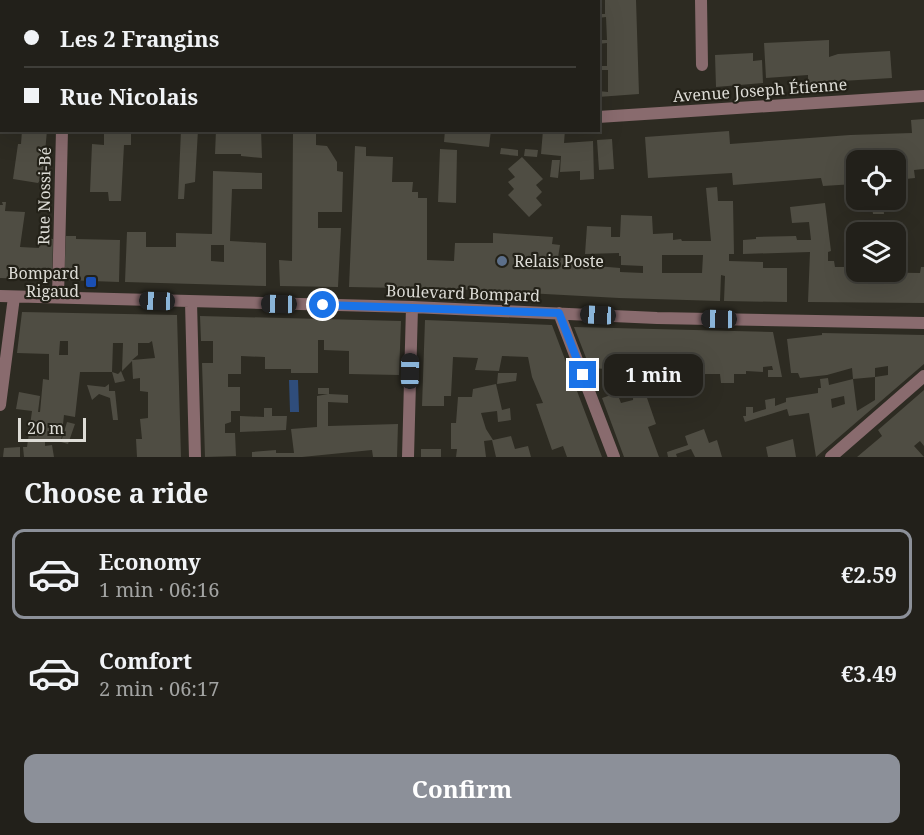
<!DOCTYPE html>
<meta charset="utf-8">
<style>
body{margin:0;font-family:"Noto Serif",serif;background:#2e2d27;color:#f1f3f6;height:100vh;display:flex;flex-direction:column;font-size:22px;white-space:nowrap}
*{box-sizing:border-box;margin:0}
p{font-size:20px;color:#a2a3a2}
.icon{flex:none;width:33px;height:33px;fill:none;stroke:currentColor;stroke-width:2;stroke-linecap:round;stroke-linejoin:round}
.map{position:relative;height:457px;overflow:hidden}
.panel{display:flex;flex-direction:column;background:#22201a;flex:1}
.panel>*{flex:none}
.guide{position:absolute;left:0px;top:0px;width:600px;height:132px;box-shadow:0 6px 24px #0002,0 0 0 2px #3f3e39;display:grid;align-content:center;height:132px;padding:0 24px;background:#22201a}
.buttons{position:absolute;left:846px;top:150px;display:grid;gap:12px}
.buttons a{display:grid;place-items:center;width:60px;height:60px;border-radius:12px;background:#22201a;box-shadow:0 6px 24px #0002,0 0 0 2px #3f3e39;font-size:30px}
.scale{position:absolute;left:18px;bottom:15px;width:68px;box-sizing:border-box;padding-left:6px;border:3px solid #dddcd6;border-top:0;font-size:16px;line-height:21px;white-space:nowrap;color:#dddcd6;-webkit-text-stroke:4px #232118;paint-order:stroke}
.end{position:absolute;width:27px;height:27px;margin:-14px;border:8px solid #1a73e8;background:#fff;box-shadow:0 0 0 3px #fff}
.from{border-radius:50%}
.bubble{position:absolute;height:42px;border-radius:12px;background:#22201a;box-shadow:0 6px 24px #0002,0 0 0 2px #3f3e39;font-size:20px;font-weight:700;line-height:42px;text-align:center}
.car{position:absolute;width:18px;height:36px;margin:-18px -9px;border-radius:8px;box-shadow:0 0 4px 2px #0007;background:linear-gradient(#222 24%,#8ab4d8 0 40%,#222 0 76%,#8ab4d8 0 86%,#222 0)}
.guide b{display:flex;align-items:center;gap:21px;height:57px;font-size:22px}
.guide b+b{border-top:2px solid #3f3e39}
.guide i{width:15px;height:15px;background:#f1f3f6}
ul{padding:0;list-style:none}
li{display:flex;align-items:center;gap:18px;height:90px;margin:0 12px 9px;padding:0 12px;border:3px solid transparent;border-radius:12px}
li div{flex:1}
li b{display:block;font-size:22px}
li em{font-style:normal;font-weight:700}
li.selected{border-color:#8c9099}
li>.icon{width:54px;height:54px;stroke-width:1.5}
h2{padding:0 24px;font-size:27px;line-height:72px}
.button{display:flex;gap:12px;margin-top:auto;padding:12px 24px}
.button a{flex:1;height:69px;border-radius:12px;background:#8c9099;color:#fff;font-size:24px;font-weight:700;line-height:69px;text-align:center}
.map>svg:first-child{display:block}
.water{fill:#2f4d7b}
.building{fill:#4f4d43;fill-rule:evenodd}
.lines{fill:none;stroke-linecap:round;stroke-linejoin:round}
.minor{stroke:#896b6e;stroke-width:12}
.route{stroke:#1a73e8;stroke-width:8}
.service-dot{fill:#5c6f8a;stroke:#232118;stroke-width:2}
.transit-dot{fill:#1a4fb4;stroke:#232118;stroke-width:2}
.labels{text-anchor:middle;stroke-width:4.5;stroke-linejoin:round;paint-order:stroke}
.street-label{font-size:16px;fill:#dddcd6;stroke:#232118}
.poi-label{font-size:16px;fill:#dddcd6;stroke:#232118;text-anchor:start}
</style>
<div class="map">
<svg width="924" height="457" viewBox="0 0 924 457">
<rect width="100%" height="100%" fill="#2d2b22"/>
<path class="water" d="M289 380H298L299 412H290Z"/>
<path class="building" d="M605 0H636L639 94 598 97V91L608 92V70H598V66H607V43L598 44V40H607L606 17 598 18V14H605Z
M829 40V57L838 54 890 51 892 78 808 83V75L766 78 764 43Z
M753 53V61L762 60 763 83 716 87 715 55Z
M924 119V169L914 170 915 178 896 180V160H856V173H853L855 184 823 186 821 178 733 185 732 173 648 178 645 137 729 131 730 144 850 135 912 133 911 120Z
M22 130H47L43 176 38 183 13 179 18 144H21Z
M104 130 131 132V145H124L121 201H109L108 192H90L92 144 104 145Z
M181 130H198L195 182 185 184 184 199H178Z
M216 130H261L262 158 241 156V154H215Z
M293 130H316V145L327 146 337 162V171L343 172 342 212H318V228H341L338 287 280 286 279 260 292 261Z
M445 130H491L489 147 444 142Z
M543 130H565L564 143 593 141 594 179 580 180V171L560 172 561 156 541 154Z
M612 139 614 169 599 170 597 140Z
M355 146 366 147V156L393 157 392 182H413L412 192H418V198H427V260L454 261 455 243H493V233L553 237 552 244 560 245 558 258 578 257V265H588V257H596V266L620 268V272L643 273V266L621 265V256H619V253L585 254 587 226 611 227V237H620L621 215 652 216 653 234 673 233V240L681 239 682 241H711L706 188 717 187 718 201H733L734 254H729V261L763 262V268H787V302L724 301 725 276 721 275 720 301 619 298 454 289 349 287ZM662 255H703L702 273H662Z
M501 148 518 150V156L500 154Z
M440 149 457 150 456 203 438 202Z
M525 149 538 150 537 157 524 156Z
M522 157 543 179 536 185 542 192 536 198 542 205 529 217 508 195 514 189 508 182 515 177 508 169Z
M552 160H560L558 178 550 177Z
M213 171 262 173V189H232L230 241 266 243V286L125 282 127 232H146V247H176V233L212 234ZM211 245H224V262L211 261Z
M871 200H883L884 214H873Z
M2 202H6L5 211 25 212 20 247 39 248V238L53 239 52 280 0 278V205H3Z
M825 203 831 251 828 252V261H834L835 267H856V272L920 273 921 267H924V303L808 302 810 252 743 254V240L756 239V237L796 236 797 240H811L809 222 792 223 790 207Z
M66 236H76V239L120 240 119 282 64 280Z
M22 312 177 315 181 457H137L136 439H142L140 419 148 418V392L140 391V378L133 379 132 361 122 371 123 343H113L112 372 118 374 121 371 125 381 115 383 112 372H80L75 417 64 415 61 442 67 422 75 424 68 444 61 442H45V446L52 445 54 457H24L23 447H27L32 411 16 409 19 392 40 396 38 412H40L43 379 49 380V354L17 353ZM60 341H68V355H59ZM152 341 155 358 132 360 138 355V343H149Z
M200 316 401 321 399 375 349 374V351L324 350V340H318V373H291V369H265V357L241 356V374H228V387H240V411H231V422L225 424V433H235L236 456 205 457 202 363H213V341H201Z
M425 320 552 325 602 457H567L563 446 552 450 536 404 543 403 532 377 528 357 502 356 499 371 475 370 478 358 453 357 451 396H444V406H422Z
M574 327 773 332 782 377H768V370H773L772 366 763 367V372L746 371V374H734V383H721L720 374H662L664 357 637 356 635 375 606 373V369L590 368Z
M822 333 924 335V364L816 457 809 413 789 416 787 409 745 422 743 416H746V407H753V413L766 409 765 400 775 398V406L786 402V398L818 393V388H821L820 379 828 378 829 385 853 379 857 411 875 400V377L888 375V366L875 368V377L853 379 852 368 827 375 800 378 798 373H791L787 339 822 335ZM844 396 845 404 832 408 831 399Z
M498 373H517L516 381 497 384Z
M691 383H702L701 394H691Z
M109 384V391H115L118 420H113L110 398 99 394 92 400 87 385 105 387Z
M496 384 502 410 510 408 511 420 498 422 497 411 481 413 486 429 493 440 511 436 515 449 528 446 531 457H496L492 440 484 441 486 457H456L457 449H451V423H456L458 397H472L473 389Z
M634 384 643 385 642 397 646 395 656 424 648 427 659 457H624L602 398 617 393 621 403 633 400Z
M318 388H329V394L348 395V403L328 402V426L398 424 397 457H373L372 450 302 457H252V452L276 450V453H294L291 429 317 427V396L328 394H318Z
M924 390V446L920 441 914 446 924 457H857L882 436 878 430Z
M264 408H272V416H287L286 430 240 432V416L264 417Z
M704 429 709 443 717 440 722 457H695L691 449 676 454 677 457H668L667 452 688 445 685 436Z
M793 439 796 457H768L766 447Z
M20 447V457H3L4 448Z
M421 449H441V457H421Z"/>
<g class="lines">
<path class="minor" d="M701 0 702 65
M598 117 924 96
M0 296 412 307 657 318 924 323
M58 297 62 130
M191 302 195 457
M559 313 614 457
M0 405 14 297
M408 457 412 307
M831 457 924 376"/>
</g>
<g class="lines">
<path class="route" d="M323 305 559 313 583 375"/>
</g>
<circle class="service-dot" cx="502" cy="261" r="6"/>
<rect class="transit-dot" x="85" y="276" width="12" height="12" rx="3"/>
<g class="labels">
<g class="street-label">
<text transform="translate(760 90) rotate(-4)" y="6">Avenue Joseph Étienne</text>
<text transform="translate(44 196) rotate(-89)" y="6">Rue Nossi-Bé</text>
<text transform="translate(463 293) rotate(2)" y="6">Boulevard Bompard</text>
</g>
<g class="poi-label">
<text x="514" y="267">Relais Poste</text>
<text x="79" y="279" text-anchor="end">Bompard<tspan x="79" dy="18">Rigaud</tspan></text>
</g>
</g>
</svg>
<div class="buttons">
<a><svg class="icon" aria-label="locate" viewBox="0 0 24 24"><circle cx="12" cy="12" r="6"/><path d="M12 2v4M12 18v4M2 12h4M18 12h4"/></svg></a>
<a><svg class="icon" aria-label="layers" viewBox="0 0 24 24"><path d="M12 4l9 5-9 5-9-5zM3 14l9 5 9-5"/></svg></a>
</div>
<div class="scale">20 m</div>
<i class="end from" style="left:323px;top:305px"></i>
<i class="end" style="left:583px;top:375px"></i>
<div class="bubble" style="left:604px;top:354px;width:99px">1 min</div>
<i class="car" style="left:157px;top:301px;rotate:272deg"></i>
<i class="car" style="left:279px;top:304px;rotate:271deg"></i>
<i class="car" style="left:598px;top:315px;rotate:273deg"></i>
<i class="car" style="left:719px;top:319px;rotate:271deg"></i>
<i class="car" style="left:410px;top:371px;rotate:1deg"></i>
<div class="guide">
<b><i class="from"></i>Les 2 Frangins</b>
<b><i></i>Rue Nicolais</b>
</div>
</div>
<section class="panel">
<h2>Choose a ride</h2>
<ul>
<li class="selected"><svg class="icon" aria-label="car" viewBox="0 0 24 24"><path d="M5 17H2v-5l4-1 3-4h7l3 4 3 1v5h-3M9 17h6M6 11h13"/><circle cx="7" cy="17" r="2"/><circle cx="17" cy="17" r="2"/></svg><div><b>Economy</b><p>1 min · 06:16</p></div><em>€2.59</em></li>
<li><svg class="icon" aria-label="car" viewBox="0 0 24 24"><path d="M5 17H2v-5l4-1 3-4h7l3 4 3 1v5h-3M9 17h6M6 11h13"/><circle cx="7" cy="17" r="2"/><circle cx="17" cy="17" r="2"/></svg><div><b>Comfort</b><p>2 min · 06:17</p></div><em>€3.49</em></li>
</ul>
<div class="button"><a>Confirm</a></div>
</section>
